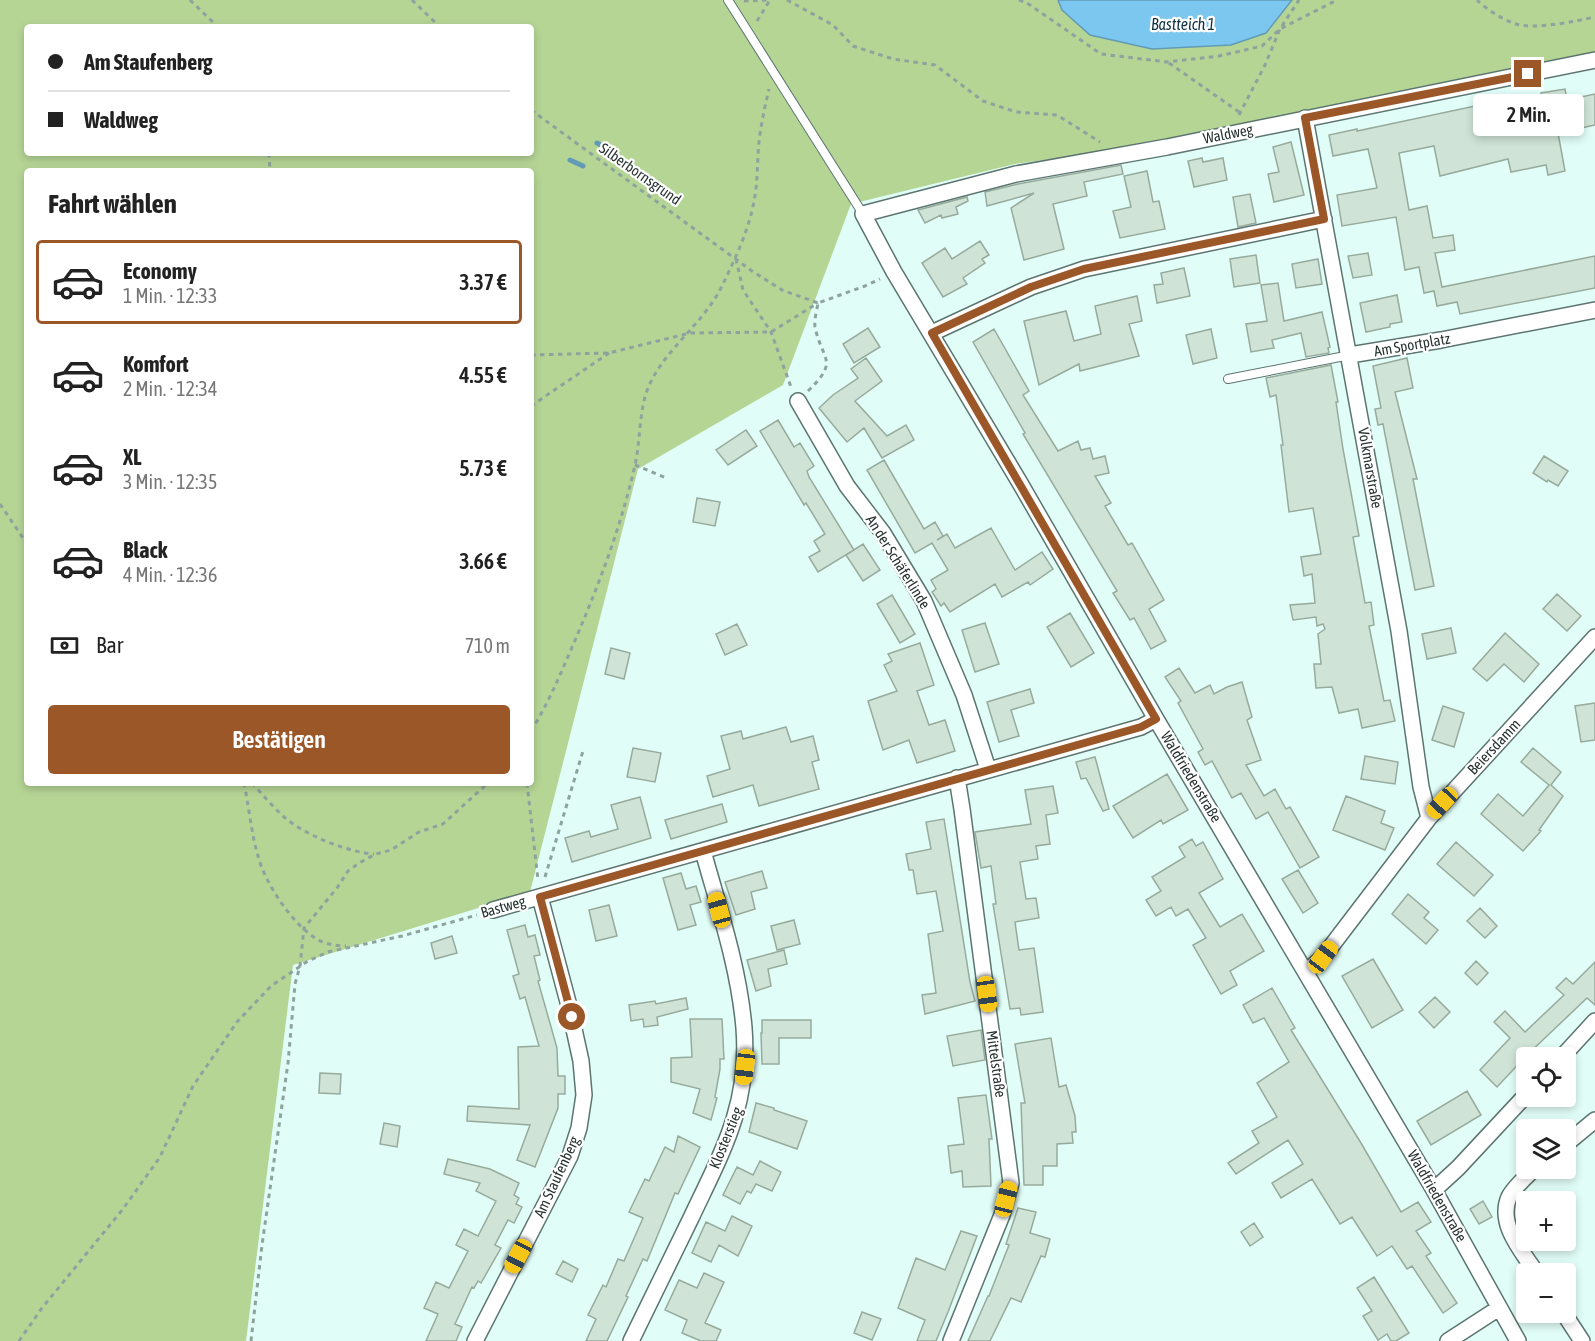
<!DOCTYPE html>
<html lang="de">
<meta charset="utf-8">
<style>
body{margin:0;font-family:"Asap Condensed",sans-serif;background:#f2f2f2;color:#222;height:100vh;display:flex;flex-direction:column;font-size:22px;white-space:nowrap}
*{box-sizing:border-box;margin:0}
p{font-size:20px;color:#767676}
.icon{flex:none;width:33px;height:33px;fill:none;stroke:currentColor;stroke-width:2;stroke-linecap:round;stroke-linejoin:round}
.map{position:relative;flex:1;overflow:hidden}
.side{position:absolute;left:24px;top:168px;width:510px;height:618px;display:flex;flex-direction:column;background:#fff;border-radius:6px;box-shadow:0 3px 9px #0003}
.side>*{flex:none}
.banner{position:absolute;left:24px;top:24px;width:510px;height:132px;border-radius:6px;box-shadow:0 3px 9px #0003;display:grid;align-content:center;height:132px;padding:0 24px;background:#fff}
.fabs{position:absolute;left:1516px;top:1047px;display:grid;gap:12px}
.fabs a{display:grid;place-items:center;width:60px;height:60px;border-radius:6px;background:#fff;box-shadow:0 3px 9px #0003;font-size:30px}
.end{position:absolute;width:27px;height:27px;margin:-14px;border:8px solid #9b5728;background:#fff;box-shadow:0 0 0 3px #fff}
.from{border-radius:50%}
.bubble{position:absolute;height:42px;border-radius:6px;background:#fff;box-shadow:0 3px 9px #0003;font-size:20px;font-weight:600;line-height:42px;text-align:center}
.car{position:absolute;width:18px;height:36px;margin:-18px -9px;border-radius:8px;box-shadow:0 0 4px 2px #0007;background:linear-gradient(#f5c518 24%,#345 0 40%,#f5c518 0 76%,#345 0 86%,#f5c518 0)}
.banner b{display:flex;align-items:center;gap:21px;height:57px;font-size:22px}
.banner b+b{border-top:2px solid #e0e0e0}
.banner i{width:15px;height:15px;background:#222}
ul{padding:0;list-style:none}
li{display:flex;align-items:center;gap:18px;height:84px;margin:0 12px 9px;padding:0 12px;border:3px solid transparent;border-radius:6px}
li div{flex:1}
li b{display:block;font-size:22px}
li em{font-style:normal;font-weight:600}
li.active{border-color:#9b5728}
li>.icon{width:54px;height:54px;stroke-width:1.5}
h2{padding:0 24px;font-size:27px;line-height:72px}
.pay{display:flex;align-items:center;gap:15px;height:66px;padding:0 24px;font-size:22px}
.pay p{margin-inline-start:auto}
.cta{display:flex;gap:12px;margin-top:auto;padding:12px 24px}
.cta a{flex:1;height:69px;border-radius:6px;background:#9b5728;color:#fff;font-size:24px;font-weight:600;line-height:69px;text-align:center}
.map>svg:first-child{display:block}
.green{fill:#b5d595;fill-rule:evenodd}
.water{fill:#7cc7ef;stroke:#639bb6;stroke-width:1.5}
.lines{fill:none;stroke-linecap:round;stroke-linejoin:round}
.stream{stroke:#639bb6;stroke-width:5}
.building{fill:#cfe4d6;stroke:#97ab9d;stroke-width:1.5}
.service-casing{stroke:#5c7570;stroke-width:10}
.minor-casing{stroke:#5c7570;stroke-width:18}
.path{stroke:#8ea29e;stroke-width:3;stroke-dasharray:4.5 4.5;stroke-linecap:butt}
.service{stroke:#fff;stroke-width:8}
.minor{stroke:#fff;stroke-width:15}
.route{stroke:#9b5728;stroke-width:8}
.labels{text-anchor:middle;stroke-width:4.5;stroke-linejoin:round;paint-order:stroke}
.street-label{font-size:15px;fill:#293432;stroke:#fff}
.water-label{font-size:16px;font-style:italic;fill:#0f3142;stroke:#fff}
</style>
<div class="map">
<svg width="1595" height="1341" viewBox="0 0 1595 1341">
<rect width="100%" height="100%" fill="#e1fdf7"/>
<path class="green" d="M0 0H1058L1062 10 1290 4 1292 0H1595V57L1168 143 1015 164 851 204 783 385 638 469 530 892 293 965 246 1341H0ZM27 27H531V153H27ZM27 171H531V783H27Z"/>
<path class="water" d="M1058 0H1292L1266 33 1231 45 1152 49 1090 35 1062 10Z"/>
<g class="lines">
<path class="stream" d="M597 143 611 150
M570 160 583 166"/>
</g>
<path class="building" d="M1565 89 1567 100 1595 94V125L1558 133 1565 171 1548 175 1546 165 1511 172 1508 159 1440 176 1434 146 1399 153 1409 210 1427 206 1433 238 1453 235 1455 250 1435 253 1442 287 1595 256V288L1460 314 1457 302 1437 306 1434 291 1424 293 1419 267 1405 270 1396 217 1342 226 1337 195 1377 188 1368 149 1333 156 1329 135 1357 129V131L1508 99 1509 101 1541 95V93Z
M1291 142 1304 195 1274 202 1268 174 1279 172 1273 147Z
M1202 158 1203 162 1223 158 1227 180 1194 187 1188 161Z
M1121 165 1123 174 1084 182 1087 196 1053 204 1064 249 1024 260 1011 208 1034 193 987 206 985 192 1018 184Z
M1147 171 1153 202 1159 201 1165 229 1120 238 1113 211 1131 207 1124 176Z
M1250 194 1256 223 1238 227 1233 197Z
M967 197 968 201 956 207 958 214 942 218 941 215 925 223 918 210Z
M980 241 989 255 982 259 985 263 963 278 967 284 943 297 922 263 945 248 952 259Z
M1368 253 1372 275 1353 278 1348 256Z
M1256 255 1260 283 1234 287 1230 259Z
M1318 259 1322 284 1296 288 1292 264Z
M1184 268 1190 296 1157 303 1154 285 1163 284 1161 273Z
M1278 283 1284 321 1322 312 1330 347 1328 348 1329 353 1306 357 1301 333 1272 340 1274 348 1251 352 1246 324 1267 321 1261 285Z
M1397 295 1402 322 1390 324V327L1366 332 1360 303Z
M1137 296 1142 321 1129 324 1139 356 1080 371 1079 364 1039 385 1024 321 1066 311 1074 341 1101 334 1095 306Z
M868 328 880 347 854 363 843 344Z
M994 329 1029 391 1023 395 1058 451 1078 441 1081 450 1090 448 1093 459 1105 456 1109 473 1095 476 1111 503 1105 506 1128 545 1132 543 1164 600 1149 609 1166 641 1151 649 1134 618 1130 620 1113 593 1117 591 1023 434 1025 433 973 342Z
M1211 329 1217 358 1193 364 1186 335Z
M866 358 882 381 855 401 887 436 906 425 914 440 882 458 864 428 847 442 819 408 833 395 858 378 851 369Z
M1407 358 1413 388 1395 392 1417 479H1413L1434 586 1415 590 1383 424 1378 425 1375 409 1381 408 1373 366Z
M1331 365 1338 402H1336L1343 449 1359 536 1353 537 1365 603 1371 602 1374 625 1369 626 1384 701 1390 700 1395 721 1362 728 1358 709 1339 713 1332 687 1316 688 1314 664H1321L1318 634 1325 629 1323 624 1317 626 1316 617 1293 620 1290 605 1315 603 1312 574 1304 576 1301 557 1321 554 1313 508 1289 512 1281 445H1283L1276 395 1270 397 1266 378Z
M778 420 794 447 800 443 814 466 807 471 809 477 854 550 818 572 809 557 820 551 814 541 825 534 806 503 804 505 760 431Z
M746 430 757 446 728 465 716 450Z
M1544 456 1568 471 1558 486 1548 480 1547 482 1533 473Z
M884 460 924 529 935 522 943 536 937 540 947 534 955 548 991 528 1015 570 1042 552 1053 569 1030 585 1028 582 1002 597 995 584 950 612 944 603 941 606 932 592 936 589 931 580 948 570 932 543 915 553 867 470Z
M697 498 720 502 715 526 693 522Z
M863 544 880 570 863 581 846 555Z
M1557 594 1581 616 1567 631 1543 609Z
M892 595 915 634 900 643 877 604Z
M1070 613 1094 653 1071 667 1047 627Z
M985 623 999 664 975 672 962 630Z
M737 624 747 645 725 655 716 634Z
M1451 628 1456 653 1427 659 1422 634Z
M1505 633 1539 664 1524 682 1504 664 1487 681 1473 669Z
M920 643 934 685 917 691 929 725 945 720 955 751 917 763 909 740 883 750 868 701 897 691 884 665 892 661 888 654Z
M611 648 630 653 624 679 605 674Z
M1179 668 1195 693 1210 685 1214 694 1227 687 1242 682 1252 717 1247 720 1261 760 1246 765 1264 796 1275 789 1286 809 1290 807 1319 857 1300 868 1268 812 1256 819 1241 793 1232 798 1212 761 1205 765 1198 752 1203 749 1178 703 1181 701 1165 677Z
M1030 689 1034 703 1011 710 1019 736 999 742 987 702Z
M1595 703V740L1581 742 1575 706Z
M1443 706 1464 713 1454 747 1432 740Z
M786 727 791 742 813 736 819 760 812 762 819 789 759 806 753 785 713 797 707 776 730 769 721 736 741 731 743 739Z
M633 748 661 753 655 782 627 777Z
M1533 748 1561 772 1551 785 1563 796 1539 830 1541 831 1523 851 1481 814 1498 794 1523 816 1549 785 1521 762Z
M1365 756 1398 762 1395 784 1361 779Z
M1095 757 1109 809 1103 811 1086 778 1081 779 1076 762Z
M1167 774 1188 810 1163 824 1161 820 1133 838 1113 806Z
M1053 786 1058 813 1046 815 1050 844 1036 846 1038 859 1020 862 1026 899 1036 898 1039 918 1015 922 1019 950 1034 948 1043 1012 1021 1015 1020 1008 1010 1009 993 904H996L991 866 981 868 975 832 1031 824 1025 790Z
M1346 796 1385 811 1381 823 1394 828 1385 850 1333 830Z
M640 797 651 838 572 862 565 838 589 831 591 837 618 829 611 805Z
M722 804 727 822 671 839 665 820Z
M944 819 970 982 975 1001 925 1014 922 995 936 993 928 934 943 931 936 891 917 894 913 870H909L906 854 931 849 926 822Z
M1192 839 1196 846 1203 842 1223 879 1199 893 1220 927 1242 914 1264 951 1230 971 1237 985 1221 994 1193 945 1206 938 1188 909 1176 916 1171 907 1156 916 1146 900 1161 891 1152 877 1185 857 1179 847Z
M1456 842 1493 875 1474 896 1437 864Z
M1298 870 1318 903 1303 913 1282 879Z
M762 871 767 888 751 892 755 909 736 915 725 882Z
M681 873 686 889 696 886 701 902 690 905 696 925 678 930 663 878Z
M1408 894 1429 912 1424 918 1438 930 1426 944 1392 914Z
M609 905 617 936 596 941 589 910Z
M1480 908 1497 926 1485 938 1467 921Z
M794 920 800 944 777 950 771 926Z
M525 925 528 937 535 935 540 955 534 956 540 980 538 981 557 1048 558 1076H565V1094H558V1108L535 1167 517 1160 530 1125 467 1121 468 1106 519 1109 518 1047 539 1046 525 997 520 999 513 976 519 974 507 930Z
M452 936 457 953 435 959 431 943Z
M784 950 787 964 768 969 771 986 756 991 747 960Z
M1373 959 1403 1010 1372 1028 1342 976Z
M1476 961 1488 973 1477 985 1465 973Z
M1595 962V1005L1587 998 1527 1055 1497 1087 1480 1070 1510 1038 1494 1022 1505 1011 1525 1032 1564 995 1556 988 1566 978 1573 984Z
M1272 988 1295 1028 1291 1030 1361 1143 1401 1212 1418 1202 1431 1222 1416 1231 1431 1253 1426 1256 1457 1303 1443 1313 1412 1266 1407 1269 1392 1246 1377 1256 1352 1217 1340 1224 1312 1179 1281 1198 1272 1183 1303 1164 1288 1140 1236 1174 1228 1163 1259 1143 1252 1131 1277 1117 1257 1083 1289 1062 1264 1018 1253 1023 1243 1005Z
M1435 997 1450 1012 1434 1028 1419 1012Z
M686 998 688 1009 657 1017 658 1025 644 1027 643 1019 631 1021 629 1005 655 1001 656 1004Z
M690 1019H722L724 1059H720V1069L715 1097 717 1098 711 1120 693 1113 700 1089 671 1082V1058L692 1057Z
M762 1020H811V1038H779V1064H762L761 1033H762Z
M981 1030 985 1060 953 1066 947 1036Z
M1051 1038 1059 1087 1066 1085 1075 1116 1076 1132H1072L1073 1143 1057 1144V1166H1043V1185H1024L1021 1103H1025L1015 1044Z
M320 1073 341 1074 340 1094 319 1093Z
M1467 1091 1481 1115 1431 1145 1417 1121Z
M986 1095 992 1139H989L991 1186 963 1187 962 1171 951 1173 948 1146 964 1144 958 1098Z
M756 1103 774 1108V1110L807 1121 797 1149 749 1132Z
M384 1123 400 1126 397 1147 380 1144Z
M678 1136 700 1147 678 1194 675 1193 647 1261 643 1259 626 1296 628 1297 607 1341H586L596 1319 588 1315 603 1285 606 1287 618 1259 624 1261 643 1218 629 1212 645 1179 649 1181 665 1147 674 1152Z
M448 1159 490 1169 519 1183 514 1195 519 1198 516 1204 522 1207 514 1223 508 1220 495 1245 501 1248 481 1283 478 1281 474 1288 472 1287 455 1324 462 1327 456 1341H426L438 1314 424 1308 436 1282 449 1288 468 1251 456 1245 464 1229 478 1236 496 1201 476 1191 480 1183 444 1174Z
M760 1161 781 1172 772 1191 756 1184 751 1193 747 1191 740 1204 723 1195 737 1167 753 1175Z
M1483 1201 1492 1217 1479 1224 1470 1209Z
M1018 1208 1036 1212 1030 1233 1050 1239 1045 1257 1041 1256 1021 1302 1011 1298 990 1341H968L988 1296H989L1009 1245 1006 1244Z
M732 1216 752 1226 738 1256 719 1245 711 1262 692 1253 706 1222 725 1231Z
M1254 1223 1263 1237 1250 1246 1241 1232Z
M961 1231 977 1236 948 1312 936 1341H917L925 1320 898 1308 916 1258 945 1270Z
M563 1261 578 1269 572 1282 556 1274Z
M704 1273 724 1282 705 1323 721 1330 716 1341H701L682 1333 687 1320 665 1310 679 1280 697 1288Z
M1374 1277 1409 1333 1396 1341H1391L1387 1334 1378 1340 1363 1316 1372 1311 1357 1288Z
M862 1312 881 1319 872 1340 854 1333Z"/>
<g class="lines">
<g class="service-casing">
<path id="service" d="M728 0 863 214
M1228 379 1350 355"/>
</g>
<g class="minor-casing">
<path id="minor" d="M1305 118 1399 631 1421 787 1429 818
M932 333 1031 287 1084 269 1324 219
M1350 355 1441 340 1595 310
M798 401 847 486 883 533 924 601 964 695 988 769
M493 910 1141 727 1156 719
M1306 972 1323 957 1429 818 1595 637
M1561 1058 1595 1021
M1566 1144 1595 1120
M1535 1168C1527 1176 1514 1187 1509 1197 1497 1225 1523 1252 1537 1274
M1434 1190 1458 1168 1527 1094
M1563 1312 1582 1341
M475 1341 570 1156 579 1128 584 1095 581 1061 568 1002 540 897
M631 1341C651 1300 671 1259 691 1218 722 1152 750 1105 744 1028 739 968 719 909 703 851
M951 1341 1002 1215 1011 1183 962 809 957 778
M1448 1341 1499 1308
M1518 1341 1434 1190 1156 719 1020 483 894 272 863 214 1016 174 1167 147 1595 60"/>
</g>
<path class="path" d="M190 0 218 27
M412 0 440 27
M787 0 833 25 853 46 893 59 935 65 983 101 1016 112 1057 115 1100 142
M1019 0 1027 3 1101 54 1167 62 1219 56 1262 46 1280 29 1337 0
M1477 0C1486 9 1503 20 1516 24 1535 30 1576 21 1595 17
M744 1 769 0
M757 21 770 0
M1169 63 1242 114
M531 110 752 271 782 290 818 303
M1239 115 1265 65 1280 29 1299 0
M269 153 270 171
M736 259 743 290 771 332 791 387
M531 355 609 353 690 333 771 332 818 303
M808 391C840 360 822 361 815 327 814 319 817 310 818 303L865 286 880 279
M531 406 609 353
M635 465 666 478
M0 504 27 544
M531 731C548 704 560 675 573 645 598 587 621 527 635 465 640 443 639 419 645 397 657 354 702 327 722 286 735 259 749 230 754 201 758 181 757 162 759 142 761 124 765 106 769 89
M244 783C249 807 251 832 258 856 265 883 291 922 315 938 324 944 335 946 346 946
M252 783C262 794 273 807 284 817 305 835 347 852 374 854
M527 783 538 880
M545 877 583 751
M19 1341 42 1308 123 1209 160 1157 193 1086 237 1022 271 986 308 961 328 952 402 936 477 915
M251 1341 262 1245 288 1063 295 984 300 966 304 928 337 888 348 871 359 863 376 854 391 850 419 832 443 824 488 783"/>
<use href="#service" class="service"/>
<use href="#minor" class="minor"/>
</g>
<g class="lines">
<path class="route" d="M572 1017 540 897 1141 727 1156 719 932 333 1031 287 1084 269 1324 219 1305 118 1528 74"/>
</g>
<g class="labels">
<g class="street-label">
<text transform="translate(1228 134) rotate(-11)" y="5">Waldweg</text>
<text transform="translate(640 174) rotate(35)" y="5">Silberbornsgrund</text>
<text transform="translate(1412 345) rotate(-10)" y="5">Am Sportplatz</text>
<text transform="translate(1370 468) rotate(80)" y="5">Volkmarstraße</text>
<text transform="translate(898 562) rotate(58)" y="5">An der Schäferlinde</text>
<text transform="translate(1494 747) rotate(-47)" y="5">Beiersdamm</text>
<text transform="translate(1191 777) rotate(59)" y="5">Waldfriedenstraße</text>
<text transform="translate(503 907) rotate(-16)" y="5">Bastweg</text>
<text transform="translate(996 1064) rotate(82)" y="5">Mittelstraße</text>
<text transform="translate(726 1138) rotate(-68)" y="5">Klosterstieg</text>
<text transform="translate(557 1177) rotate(-65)" y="5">Am Staufenberg</text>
<text transform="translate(1437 1196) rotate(60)" y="5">Waldfriedenstraße</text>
</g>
<g class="water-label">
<text x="1183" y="30">Bastteich 1</text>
</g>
</g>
</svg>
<div class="fabs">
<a><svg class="icon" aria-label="locate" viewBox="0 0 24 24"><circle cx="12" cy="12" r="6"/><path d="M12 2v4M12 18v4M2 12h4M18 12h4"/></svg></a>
<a><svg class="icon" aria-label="layers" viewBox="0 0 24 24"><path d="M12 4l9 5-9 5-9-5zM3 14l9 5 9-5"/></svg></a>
<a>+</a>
<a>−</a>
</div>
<i class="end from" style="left:572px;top:1017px"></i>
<i class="end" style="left:1528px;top:74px"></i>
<div class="bubble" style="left:1473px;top:94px;width:111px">2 Min.</div>
<i class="car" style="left:1442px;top:803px;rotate:223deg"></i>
<i class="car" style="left:719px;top:910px;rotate:345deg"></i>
<i class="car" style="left:1323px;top:957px;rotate:37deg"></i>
<i class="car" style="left:987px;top:994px;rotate:172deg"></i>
<i class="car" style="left:745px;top:1067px;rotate:187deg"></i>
<i class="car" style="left:1006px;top:1199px;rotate:14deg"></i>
<i class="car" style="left:518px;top:1256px;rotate:208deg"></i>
<div class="banner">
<b><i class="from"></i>Am Staufenberg</b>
<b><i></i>Waldweg</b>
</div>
<section class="side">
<h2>Fahrt wählen</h2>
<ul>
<li class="active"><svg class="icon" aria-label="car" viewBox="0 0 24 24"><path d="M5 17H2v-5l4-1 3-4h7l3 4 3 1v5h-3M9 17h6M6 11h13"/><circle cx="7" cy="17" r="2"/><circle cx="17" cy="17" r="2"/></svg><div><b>Economy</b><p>1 Min. · 12:33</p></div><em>3.37 €</em></li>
<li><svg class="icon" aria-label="car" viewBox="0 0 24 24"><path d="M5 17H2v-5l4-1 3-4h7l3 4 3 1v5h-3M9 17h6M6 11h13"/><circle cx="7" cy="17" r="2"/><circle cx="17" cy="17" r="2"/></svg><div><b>Komfort</b><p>2 Min. · 12:34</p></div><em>4.55 €</em></li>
<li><svg class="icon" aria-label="car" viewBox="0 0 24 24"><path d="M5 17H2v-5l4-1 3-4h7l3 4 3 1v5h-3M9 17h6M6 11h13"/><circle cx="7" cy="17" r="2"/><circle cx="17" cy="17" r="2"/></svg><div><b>XL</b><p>3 Min. · 12:35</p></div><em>5.73 €</em></li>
<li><svg class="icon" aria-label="car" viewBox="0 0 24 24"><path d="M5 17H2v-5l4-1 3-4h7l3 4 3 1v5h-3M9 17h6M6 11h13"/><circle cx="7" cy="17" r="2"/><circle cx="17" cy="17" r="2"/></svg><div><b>Black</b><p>4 Min. · 12:36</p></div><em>3.66 €</em></li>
</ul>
<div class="pay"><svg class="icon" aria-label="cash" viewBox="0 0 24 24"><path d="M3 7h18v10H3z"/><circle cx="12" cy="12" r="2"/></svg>Bar<p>710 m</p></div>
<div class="cta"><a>Bestätigen</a></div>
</section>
</div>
